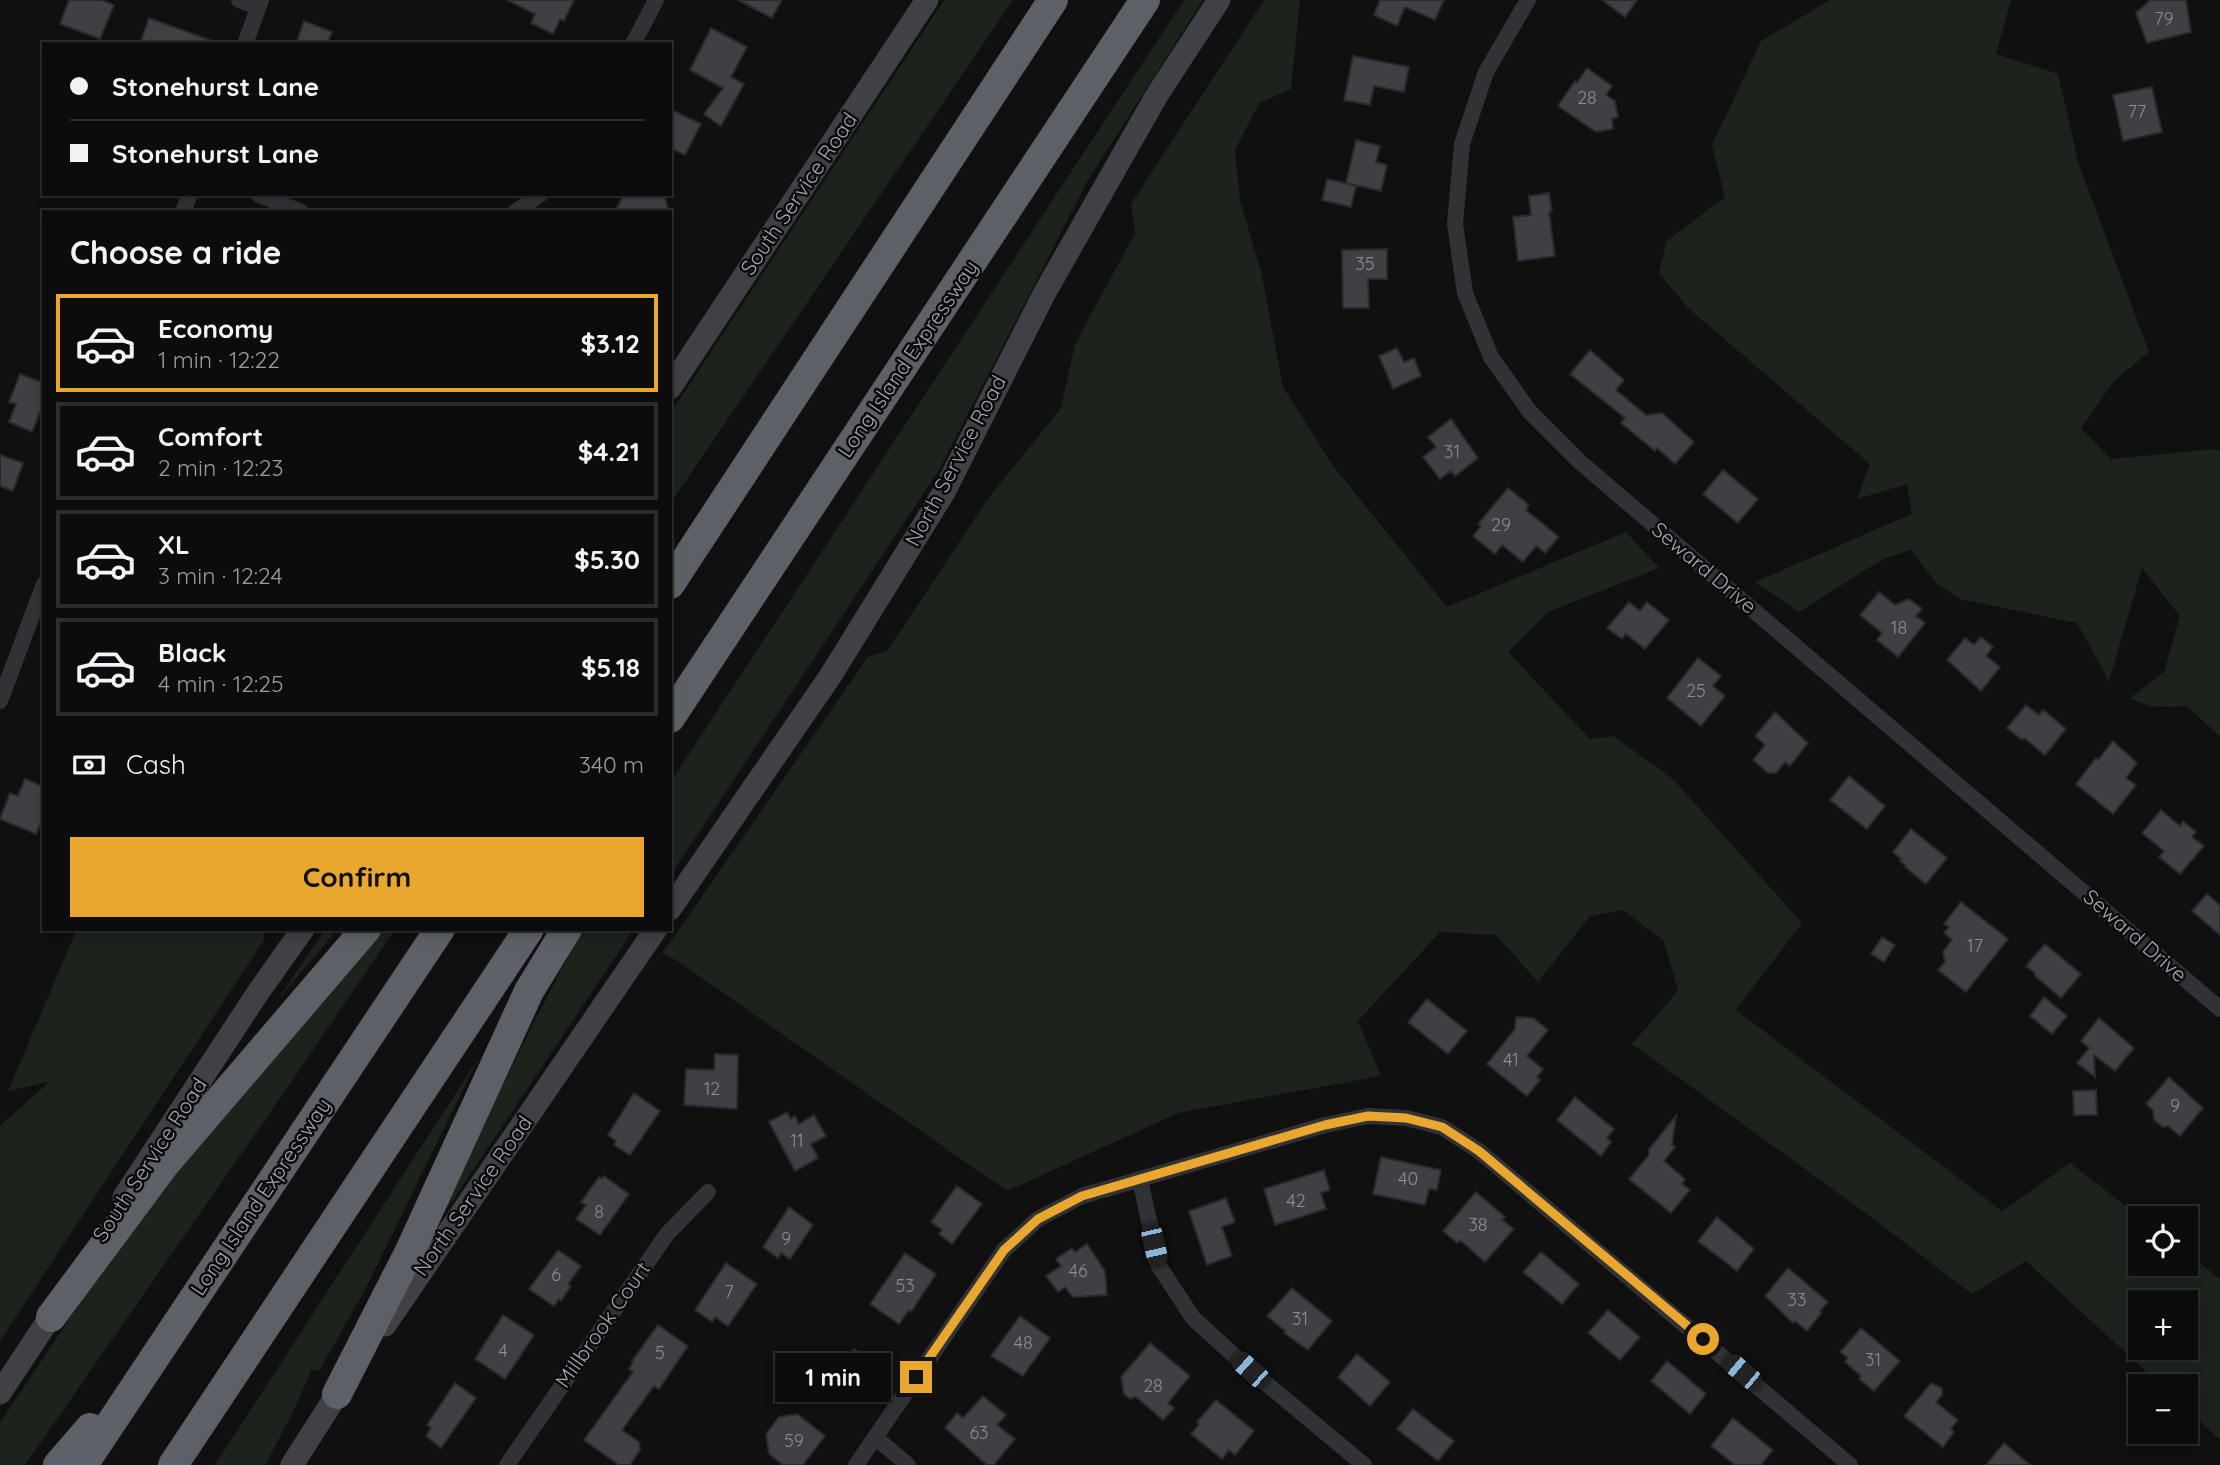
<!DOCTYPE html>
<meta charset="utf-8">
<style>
body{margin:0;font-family:Quicksand,sans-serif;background:#1a1a1b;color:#f1f3f6;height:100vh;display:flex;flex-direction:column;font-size:26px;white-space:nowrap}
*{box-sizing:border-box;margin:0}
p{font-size:23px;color:#9a9b9d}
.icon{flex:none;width:38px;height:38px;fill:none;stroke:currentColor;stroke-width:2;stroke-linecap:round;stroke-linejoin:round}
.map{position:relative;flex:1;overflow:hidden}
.panel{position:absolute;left:42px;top:210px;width:630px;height:721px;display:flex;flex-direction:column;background:#0c0c0d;border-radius:0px;box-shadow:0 4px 10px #0003,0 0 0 2px #2c2c2e}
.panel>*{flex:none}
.top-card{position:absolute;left:42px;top:42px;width:630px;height:154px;border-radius:0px;box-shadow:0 4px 10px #0003,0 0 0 2px #2c2c2e;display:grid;align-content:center;height:154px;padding:0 28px;background:#0c0c0d}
.buttons{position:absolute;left:2128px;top:1206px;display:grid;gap:14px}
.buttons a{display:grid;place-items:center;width:70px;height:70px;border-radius:0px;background:#0c0c0d;box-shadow:0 4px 10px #0003,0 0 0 2px #2c2c2e;font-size:35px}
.end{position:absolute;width:32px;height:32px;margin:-16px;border:9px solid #e9a72f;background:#111;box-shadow:0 0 0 4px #111}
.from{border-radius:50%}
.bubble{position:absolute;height:49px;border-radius:0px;background:#0c0c0d;box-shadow:0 4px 10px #0003,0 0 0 2px #2c2c2e;font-size:23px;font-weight:700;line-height:49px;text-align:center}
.car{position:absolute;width:21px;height:42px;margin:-21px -10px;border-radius:9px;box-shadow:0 0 5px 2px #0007;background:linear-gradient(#222 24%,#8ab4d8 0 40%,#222 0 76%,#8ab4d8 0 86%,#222 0)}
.top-card b{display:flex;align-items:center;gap:24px;height:66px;font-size:26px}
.top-card b+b{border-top:2px solid #2c2c2e}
.top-card i{width:18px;height:18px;background:#f1f3f6}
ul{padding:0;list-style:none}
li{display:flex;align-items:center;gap:21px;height:98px;margin:0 14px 10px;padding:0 14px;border:4px solid #2c2c2e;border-radius:0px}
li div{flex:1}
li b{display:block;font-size:26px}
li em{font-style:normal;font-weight:700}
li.active{border-color:#e9a72f}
li>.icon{width:63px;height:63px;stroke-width:1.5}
h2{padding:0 28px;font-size:32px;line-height:84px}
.pay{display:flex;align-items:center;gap:18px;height:77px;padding:0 28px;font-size:26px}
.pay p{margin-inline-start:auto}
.action{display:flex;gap:14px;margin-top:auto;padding:14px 28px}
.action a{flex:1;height:80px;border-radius:0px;background:#e9a72f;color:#111;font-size:28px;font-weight:700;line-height:80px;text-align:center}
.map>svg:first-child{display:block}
.green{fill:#1c231d;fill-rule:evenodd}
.building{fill:#3f4044;stroke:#2a2a2d;stroke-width:2}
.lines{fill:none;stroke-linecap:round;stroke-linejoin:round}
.minor{stroke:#313236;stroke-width:16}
.secondary{stroke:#3f4146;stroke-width:23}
.motorway{stroke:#5d6066;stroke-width:30}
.route{stroke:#e9a72f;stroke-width:9}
.labels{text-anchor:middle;stroke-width:5;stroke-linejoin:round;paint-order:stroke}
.number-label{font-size:18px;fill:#888c96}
.street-label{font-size:21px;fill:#a1a6b1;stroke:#0b0b0c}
</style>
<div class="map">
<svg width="2220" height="1465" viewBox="0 0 2220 1465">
<rect width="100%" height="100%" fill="#101011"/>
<path class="green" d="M944 0H1013L670 504V414Z
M1184 0H1203L1088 180 939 470 670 876V783Z
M1264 0H1300L1291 89 1259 103 1235 150 1240 201 1261 271 1283 387 1334 467 1447 607 1626 532 1659 568 1548 612 1508 652 1590 739 1613 736 1673 779 1802 923 1736 1010 2002 1211 2070 1163 2141 1218 2140 1264H2186V1252L2220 1279V1440L2186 1408V1386H2162L2026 1261 1972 1294 1867 1214 1632 1044 1678 991 1664 941 1623 910 1590 916 1538 982 1496 935 1440 932 1358 1021 1381 1076 1178 1113 1007 1191 676 960 662 954 868 657 888 650 987 500 1061 408 1075 344 1135 233 1131 204ZM2140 1302H2186V1348H2140Z
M1830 0H2011L1996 54 2058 74 2079 165 2149 352 2114 381 2081 428 2111 459 2215 449 2220 452V736L2186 706 2154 707 2129 699 2164 672 2180 616 2142 568 2109 681 2077 623 1960 599 1937 584 1911 550 1883 559 1799 612 1755 582 1912 514 1907 484 1857 499 1870 464 1688 308 1659 273 1667 241 1725 197 1712 145 1761 41Z
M77 929H264V940L0 1341V1126L49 1082 8 1091Z
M325 929H338L277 1001Z
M378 929H395L294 1078 25 1465H0V1423L106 1264 168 1177Z
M582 929H634L447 1209 443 1201Z
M478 1059 365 1290 319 1371 312 1369 293 1412 265 1465H215Z"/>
<path class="building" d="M69 0H102L114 5 100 39 60 24Z
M507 0H574L564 21 560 19 553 34 531 23 535 14Z
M738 0H782L772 18Z
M1380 0H1444L1435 20 1405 7 1397 26 1374 15Z
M1602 0H1637L1625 17Z
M2150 0H2186L2191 32 2147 43 2136 13Z
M149 18 215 42 214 44H140Z
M304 21 332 32 327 44H296Z
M711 28 747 47 731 77 744 84 721 126 704 114 723 88 690 70Z
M1353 56 1409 67 1404 92 1374 86 1370 105 1344 100Z
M1587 68 1612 86 1606 95 1615 101 1618 117 1612 119 1613 129 1596 132 1558 106 1575 81 1577 83Z
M2152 87 2162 132 2123 141 2113 95Z
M670 109 701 124 685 155 670 148Z
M1356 140 1380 146 1376 162 1387 165 1381 191 1346 183Z
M1327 179 1356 186 1351 207 1322 200Z
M1549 193 1552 211 1549 212 1555 256 1518 261 1513 217 1531 215 1529 196Z
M624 194H664L669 212H615Z
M1387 249V279H1368L1369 308H1343L1342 250Z
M1397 348 1404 362 1414 358 1421 376 1393 389 1379 356Z
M1590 350 1624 380 1616 390 1646 415 1662 413 1694 442 1675 464 1657 448 1655 451 1621 423 1625 418 1570 374Z
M20 374 44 383V413L40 412 32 432 9 422 16 404 9 402Z
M1451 419 1478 458 1455 476 1451 471 1440 479 1423 457 1436 447 1428 437Z
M0 455 23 463 13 491 0 486Z
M1723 470 1758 499 1738 523 1703 494Z
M1508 488 1529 505 1526 510 1559 537 1545 553 1536 546 1523 562 1502 545 1495 554 1473 536 1481 526 1478 524Z
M1879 592 1895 605 1909 599 1922 609 1916 616 1925 623 1898 657 1877 640 1882 633 1860 615Z
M1629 602 1640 611 1647 602 1669 620 1645 649 1626 634 1622 639 1607 628Z
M1981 637 1993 647 1986 656 2000 667 1981 691 1947 660 1965 638 1974 645Z
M1698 658 1721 676 1713 686 1725 696 1701 726 1667 698Z
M2026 705 2039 715 2043 710 2066 729 2045 755 2024 738 2022 740 2007 728Z
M1775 712 1808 743 1790 766 1785 762 1776 773H1768L1753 760 1765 745 1755 736Z
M2113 741 2137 763 2126 778 2136 785 2113 814 2076 784 2096 758 2098 760Z
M1849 776 1885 806 1867 829 1830 800Z
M25 779 44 787V816L36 834 0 819 10 793 18 796Z
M2161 810 2180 826 2183 821 2196 832 2192 837 2204 846 2180 874 2159 857 2164 851 2142 833Z
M1911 829 1947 858 1926 884 1905 867 1906 866 1900 861 1902 860 1893 852Z
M2207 894 2220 905V935L2192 911Z
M1961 902 2008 939 1966 992 1938 970 1945 962 1943 952 1952 940 1944 933 1949 927 1944 924Z
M1882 937 1895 945 1884 962 1871 954Z
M2045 944 2081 974 2061 998 2034 975 2035 973 2026 966Z
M2044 997 2067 1016 2052 1034 2030 1016Z
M1427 999 1467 1031 1448 1054 1408 1022Z
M1516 1017 1533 1018 1548 1030 1527 1056 1543 1069 1537 1077 1540 1080 1527 1096 1487 1064 1515 1029Z
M2099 1018 2134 1048 2115 1071 2094 1055 2095 1077 2077 1063 2089 1048 2081 1041Z
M715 1054 738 1055 737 1109 684 1105 686 1069 714 1070Z
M2169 1077 2203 1108 2180 1136 2168 1126 2163 1127 2154 1120 2153 1110 2146 1104Z
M2096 1090 2097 1115H2074L2073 1091Z
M634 1093 660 1111 630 1155 614 1145 616 1141 608 1135Z
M1575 1097 1614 1129 1607 1138 1611 1142 1601 1156 1557 1120Z
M787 1112 791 1119 795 1116 799 1124 814 1115 826 1136 811 1144 818 1158 795 1171 769 1122Z
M1676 1116 1672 1145 1675 1147 1664 1161 1685 1179 1682 1184 1690 1190 1671 1213 1629 1179 1649 1155V1149Z
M1381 1157 1441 1170 1437 1190 1429 1189 1425 1205 1373 1194Z
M1324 1170 1330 1190 1321 1193 1326 1209 1275 1225 1264 1189Z
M604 1176 629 1194 600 1235 576 1219 586 1205 581 1202 599 1177 602 1179Z
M957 1186 982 1204 952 1244 939 1234 942 1230 931 1222Z
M1476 1192 1505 1217 1502 1220 1514 1229 1485 1262 1460 1240 1457 1243 1443 1231Z
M1226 1198 1235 1222 1222 1227 1232 1256 1207 1265 1189 1211Z
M789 1207 813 1225 790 1259 781 1253 778 1258 763 1247Z
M1717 1217 1754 1249 1737 1271 1698 1241Z
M1087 1244 1105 1271 1107 1295 1073 1297 1065 1287 1058 1292 1046 1276 1061 1266 1056 1259 1072 1248 1075 1252Z
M558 1250 581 1266 568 1284 571 1286 561 1301 559 1299 554 1306 529 1289Z
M1541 1252 1579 1284 1562 1304 1523 1272Z
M905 1253 936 1274 911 1312 909 1310 899 1324 870 1304Z
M726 1263 757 1284 728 1326 715 1317 712 1322 695 1310Z
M1788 1268 1828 1302 1820 1311 1822 1312 1807 1331 1795 1321 1793 1323 1765 1296Z
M1292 1288 1332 1321 1308 1350 1284 1333 1285 1331 1267 1316Z
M1608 1310 1640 1337 1620 1360 1588 1333Z
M503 1315 534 1335 505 1379 475 1359Z
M1020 1316 1050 1338 1023 1376 991 1356Z
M658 1325 688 1346 659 1389 654 1386 622 1430 639 1442 640 1450 630 1465H619L584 1440 633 1372 629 1369 633 1362 632 1361Z
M1861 1328 1900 1361 1874 1391 1859 1379 1861 1376 1845 1362 1848 1358 1840 1352Z
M1150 1343 1190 1376 1168 1403 1174 1408 1163 1420 1136 1397 1130 1399 1124 1394 1121 1377Z
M854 1349 873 1363 845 1402 826 1388Z
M1357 1354 1390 1382 1370 1406 1338 1377Z
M1667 1361 1706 1394 1690 1414 1651 1381Z
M455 1383 476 1398 441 1448 426 1436 431 1428 427 1425Z
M1931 1383 1942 1388V1395L1936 1402 1958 1420 1951 1429 1954 1432 1943 1447 1904 1416Z
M983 1396 1006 1415 997 1425 1015 1439 994 1465H987L945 1428 957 1413 963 1418Z
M1216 1400 1254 1431 1235 1455 1229 1450 1222 1459 1191 1434 1199 1424 1197 1422Z
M1413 1409 1454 1441 1438 1461 1397 1429Z
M797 1414 825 1436 803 1465H783L769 1454 766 1434 779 1417Z
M1733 1418 1773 1450 1761 1465H1735L1711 1446Z
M2004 1443 2030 1465H1986Z"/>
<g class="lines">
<path class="minor" d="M239 0 258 7
M1528 0 1486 72 1462 144 1455 224 1465 293 1491 357 1530 412 1580 462 2220 1009
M245 44 261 0
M633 44 656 0
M258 194 301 212
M183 212 190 194
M515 212 541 194
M0 701 44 584
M1140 1180 1159 1266 1193 1318 1250 1370 1364 1465
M875 1437 908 1465
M507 1465 667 1234 708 1192
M856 1465 1004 1250 1038 1219 1082 1196 1325 1125 1368 1116 1406 1118 1442 1127 1479 1151 1850 1465"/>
<path class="secondary" d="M670 388 927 0
M670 909 831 675 944 492 1044 294 1157 95 1219 0
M124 1197 257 994 303 929
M385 1325 656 929
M0 1393 59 1304
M292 1465 345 1382"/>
<path class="motorway" d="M670 584 1053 0
M670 718 1145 0
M51 1317 164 1165 366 929
M337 1394 410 1251 529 991 567 929
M58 1465 90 1428
M83 1465 440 929
M173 1465 529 929"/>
</g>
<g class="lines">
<path class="route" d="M916 1377 1004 1250 1038 1219 1082 1196 1325 1125 1368 1116 1406 1118 1442 1127 1479 1151 1703 1339"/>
</g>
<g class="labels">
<g class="number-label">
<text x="2164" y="25">79</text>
<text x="1587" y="104">28</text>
<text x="2137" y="118">77</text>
<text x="1365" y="270">35</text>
<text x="1452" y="458">31</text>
<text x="1501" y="531">29</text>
<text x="1899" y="634">18</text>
<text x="1696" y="697">25</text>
<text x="1975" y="952">17</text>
<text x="1511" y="1066">41</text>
<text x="712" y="1095">12</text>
<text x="2175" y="1112">9</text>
<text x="797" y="1147">11</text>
<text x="1408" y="1185">40</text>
<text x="1296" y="1207">42</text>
<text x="599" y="1218">8</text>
<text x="1478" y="1231">38</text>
<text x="786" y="1245">9</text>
<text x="1078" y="1277">46</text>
<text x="556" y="1281">6</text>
<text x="905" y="1292">53</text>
<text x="729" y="1298">7</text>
<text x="1797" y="1306">33</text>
<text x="1300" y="1325">31</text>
<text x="1023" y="1349">48</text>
<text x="503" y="1357">4</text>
<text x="660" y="1359">5</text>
<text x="1873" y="1366">31</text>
<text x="1153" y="1392">28</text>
<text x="979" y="1439">63</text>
<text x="794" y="1447">59</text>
</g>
<g class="street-label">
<text transform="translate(799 194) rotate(-56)" y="7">South Service Road</text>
<text transform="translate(908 359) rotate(-56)" y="7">Long Island Expressway</text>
<text transform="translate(956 461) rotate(-62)" y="7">North Service Road</text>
<text transform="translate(1704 568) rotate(40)" y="7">Seward Drive</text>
<text transform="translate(2135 936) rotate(41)" y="7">Seward Drive</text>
<text transform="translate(150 1160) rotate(-57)" y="7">South Service Road</text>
<text transform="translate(473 1196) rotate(-55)" y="7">North Service Road</text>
<text transform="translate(261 1197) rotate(-56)" y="7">Long Island Expressway</text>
<text transform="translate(603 1325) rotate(-55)" y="7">Millbrook Court</text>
</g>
</g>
</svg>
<div class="buttons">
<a><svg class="icon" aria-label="locate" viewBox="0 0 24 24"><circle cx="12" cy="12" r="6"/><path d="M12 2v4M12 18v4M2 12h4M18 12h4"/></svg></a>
<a>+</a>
<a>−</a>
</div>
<i class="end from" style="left:1703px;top:1339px"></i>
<i class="end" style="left:916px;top:1377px"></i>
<div class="bubble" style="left:775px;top:1353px;width:116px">1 min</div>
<i class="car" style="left:1154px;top:1245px;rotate:167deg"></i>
<i class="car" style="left:1250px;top:1370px;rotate:312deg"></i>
<i class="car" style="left:1742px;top:1372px;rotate:310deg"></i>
<div class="top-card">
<b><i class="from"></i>Stonehurst Lane</b>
<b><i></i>Stonehurst Lane</b>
</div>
<section class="panel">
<h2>Choose a ride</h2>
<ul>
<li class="active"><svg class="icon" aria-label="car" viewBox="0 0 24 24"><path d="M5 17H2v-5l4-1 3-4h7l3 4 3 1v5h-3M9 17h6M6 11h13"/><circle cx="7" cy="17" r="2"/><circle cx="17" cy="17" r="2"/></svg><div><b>Economy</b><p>1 min · 12:22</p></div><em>$3.12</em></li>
<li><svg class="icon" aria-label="car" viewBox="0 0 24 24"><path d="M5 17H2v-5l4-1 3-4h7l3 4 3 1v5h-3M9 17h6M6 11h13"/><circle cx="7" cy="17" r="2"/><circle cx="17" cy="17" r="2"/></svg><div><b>Comfort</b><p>2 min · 12:23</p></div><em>$4.21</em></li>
<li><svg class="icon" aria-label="car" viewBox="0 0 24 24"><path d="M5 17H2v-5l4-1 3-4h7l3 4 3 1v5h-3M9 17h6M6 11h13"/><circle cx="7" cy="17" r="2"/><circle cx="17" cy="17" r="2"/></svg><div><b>XL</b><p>3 min · 12:24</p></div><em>$5.30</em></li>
<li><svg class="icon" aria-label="car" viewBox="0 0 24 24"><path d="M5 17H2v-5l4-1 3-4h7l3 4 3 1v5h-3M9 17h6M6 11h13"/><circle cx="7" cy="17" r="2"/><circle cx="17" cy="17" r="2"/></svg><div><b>Black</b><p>4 min · 12:25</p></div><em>$5.18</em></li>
</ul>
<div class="pay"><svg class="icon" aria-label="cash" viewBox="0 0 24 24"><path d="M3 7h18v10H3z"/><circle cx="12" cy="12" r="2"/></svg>Cash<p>340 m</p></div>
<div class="action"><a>Confirm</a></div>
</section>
</div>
